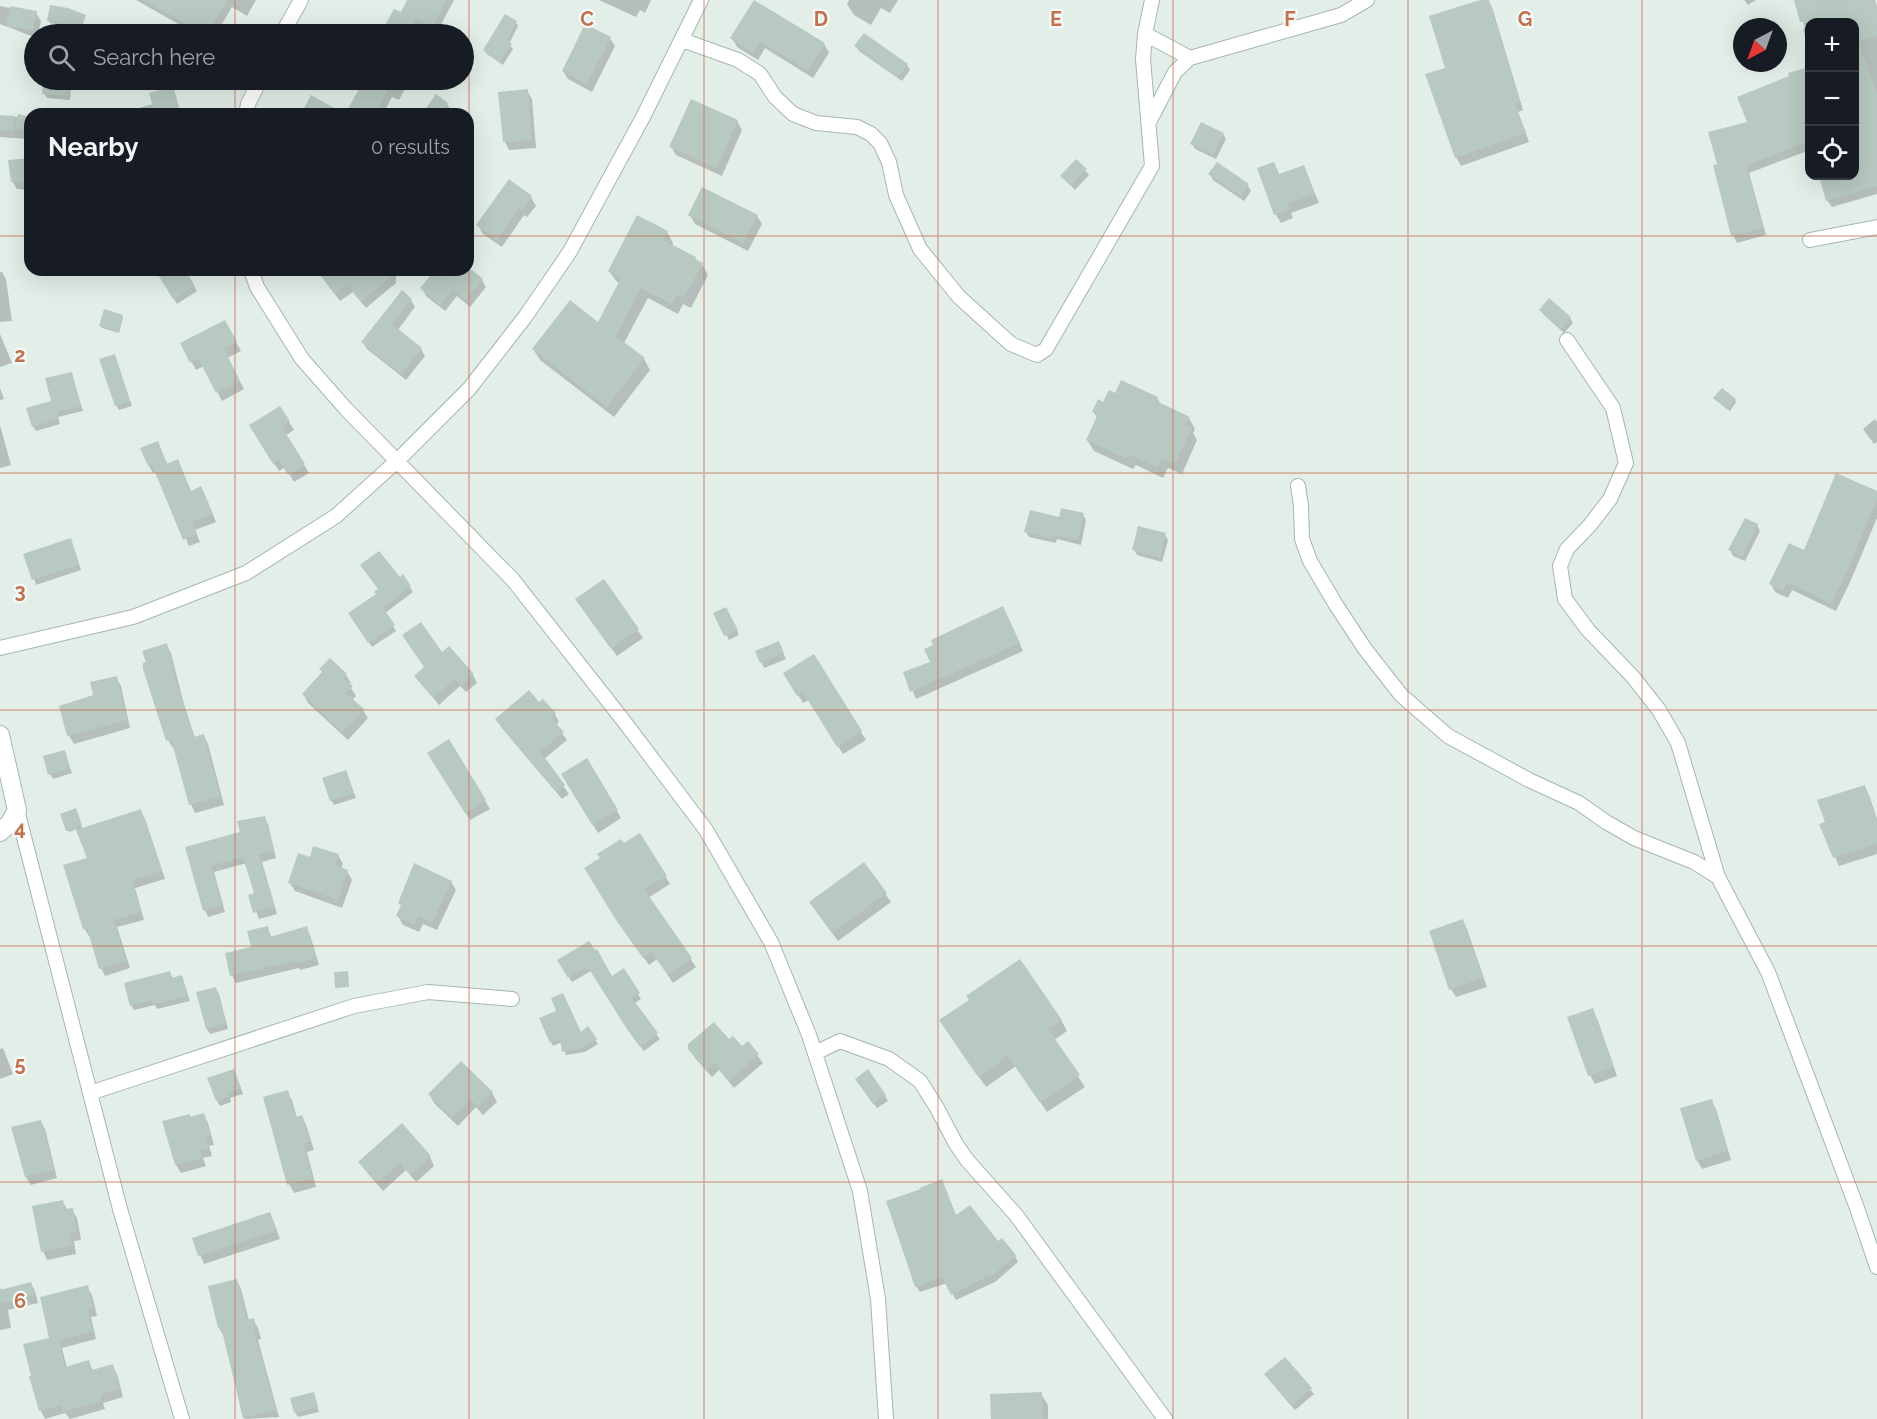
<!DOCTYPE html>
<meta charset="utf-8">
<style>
:root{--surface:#171b24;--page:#20242c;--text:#f1f3f6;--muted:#9ea1a6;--line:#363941}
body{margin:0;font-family:Raleway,sans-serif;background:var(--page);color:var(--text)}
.controls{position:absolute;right:18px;top:18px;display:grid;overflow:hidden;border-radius:12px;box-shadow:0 6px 24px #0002}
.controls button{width:54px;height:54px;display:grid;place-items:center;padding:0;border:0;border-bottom:2px solid var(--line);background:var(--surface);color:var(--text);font:30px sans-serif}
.compass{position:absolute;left:1733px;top:18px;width:54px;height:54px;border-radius:50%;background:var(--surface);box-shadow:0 6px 24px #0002;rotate:221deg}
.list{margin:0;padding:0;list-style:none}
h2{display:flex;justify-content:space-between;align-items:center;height:78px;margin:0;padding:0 24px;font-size:26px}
h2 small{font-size:20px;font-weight:400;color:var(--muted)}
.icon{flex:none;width:33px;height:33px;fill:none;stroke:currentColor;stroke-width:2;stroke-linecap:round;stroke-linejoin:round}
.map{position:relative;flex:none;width:1877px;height:1419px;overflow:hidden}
.search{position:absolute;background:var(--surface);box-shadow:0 6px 24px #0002;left:24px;top:24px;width:450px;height:66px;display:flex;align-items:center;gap:15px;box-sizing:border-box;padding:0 21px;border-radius:33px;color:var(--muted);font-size:22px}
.panel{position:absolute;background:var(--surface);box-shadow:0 6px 24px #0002;left:24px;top:108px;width:450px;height:168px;border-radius:18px}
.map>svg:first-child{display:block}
.shadow{fill:#0003}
.building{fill:#b8c9c2}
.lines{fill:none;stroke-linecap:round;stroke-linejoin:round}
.street-casing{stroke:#a5b6b0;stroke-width:16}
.secondary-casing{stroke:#a1bab1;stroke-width:20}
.street{stroke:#fff;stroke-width:14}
.secondary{stroke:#fff;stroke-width:18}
.grid{fill:none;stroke:#c2714f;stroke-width:1.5;stroke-opacity:0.55}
.grid-label{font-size:20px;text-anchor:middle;font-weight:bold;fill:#c2714f;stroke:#f4faf7;stroke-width:4.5;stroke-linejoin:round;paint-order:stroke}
</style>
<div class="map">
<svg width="1877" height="1419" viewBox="0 0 1877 1419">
<rect width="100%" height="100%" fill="#e3eee9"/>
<!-- shadow -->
<path class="shadow" d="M136 0H256L247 16 232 7 216 34H196Z
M409 0H454L436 34 421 25 415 34H382L395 11 401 15Z
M599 0H651L645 13 640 10 636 17Z
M849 0H898L890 13 881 8 871 25 854 15 847 4Z
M1485 0H1488L1492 7 1523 110 1518 112 1529 142 1461 166 1456 157 1447 69Z
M1744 0H1756L1748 5Z
M1796 0H1875L1877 7V194L1832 207 1827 200 1820 176H1854V22H1810V55L1803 29 1805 28Z
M0 6 36 13 41 21 38 34H34V37L0 24Z
M73 12 67 26 50 23 49 21Z
M516 22 518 26 509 44 513 49 503 65 487 54 484 50Z
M610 38 615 46 592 92 568 79 563 71Z
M732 38 824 44 829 53 813 78 765 48 758 60 737 47Z
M856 46 907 65 910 70 902 81 859 51Z
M1810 68V150L1749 173 1766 235 1737 243 1733 235 1719 165 1749 123 1791 77 1790 74Z
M45 80H69L71 84 70 100 47 98 44 93Z
M366 80H404L407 85 399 100 392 97 383 114H347Z
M172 88 181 114H140L139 108 153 104Z
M527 91 532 99 536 148 509 150 505 142Z
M447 104 450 109 446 114H424Z
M0 116 30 118V139L0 137Z
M737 121 742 130 722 176 676 155 671 146Z
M1223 134 1226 139 1216 159 1195 149 1192 144Z
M30 159V190L17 189 12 181Z
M1076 161 1089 175 1075 190 1062 176Z
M1274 164 1280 176 1304 167 1319 203 1291 213 1293 218 1281 223 1276 215 1259 169Z
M1210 174 1248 186 1251 191 1244 201 1213 180Z
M531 197 536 206 527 217 524 215 502 247 483 234 478 225Z
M690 215 757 216 762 224 748 251 695 224Z
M667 232 673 243 672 246 695 258 697 261 702 264 708 275 691 308 683 304 678 314 648 298 624 343 644 359 650 370 614 417 540 360 533 349 599 324 620 284 616 281 609 271Z
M468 268 482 280 486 287 470 307 457 296 445 311 426 296 422 288 437 270H468Z
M156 270H184L197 291 177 304Z
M317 270H396V283L366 308 353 292 340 301Z
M0 272H2L6 279 12 321 0 322Z
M411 300 415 307 398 330 421 349 425 356 406 380 367 349 363 342Z
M1541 310 1570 318 1573 323 1564 333 1544 315Z
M122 316 123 318 119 333 102 328 101 326Z
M225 322 241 351 227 358 244 389 222 401 204 366 196 370 182 344Z
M0 334 12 363 0 367Z
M114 355 132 406 119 410 116 405Z
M71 374 83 411 58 417 60 424 36 431 33 426 53 402Z
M0 388 4 399 0 400Z
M1116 395 1157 398 1161 405 1189 418 1195 429 1193 433 1197 440 1182 474 1168 468 1163 478 1136 465 1133 469 1094 451 1087 440 1097 418 1094 412Z
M1716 400H1735L1736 402 1730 411Z
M280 408 294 430 286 435 309 473 294 482 285 467 279 471 255 434Z
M1875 419 1877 422V442L1874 444 1863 429Z
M0 425 11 465 0 468Z
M157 443 168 465 191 492 205 495 216 522 195 530 200 542 189 546 157 472 153 473 149 466Z
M1877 493V518L1851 580 1836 611 1792 590 1788 598 1775 592 1771 584Z
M1083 515 1086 520 1081 545 1057 539 1056 543 1029 537 1026 532Z
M1757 525 1760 531 1745 561 1733 556 1730 550Z
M1165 535 1168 540 1162 562 1137 555 1134 550Z
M73 545 81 570 36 585 34 579Z
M400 579 410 587 413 592 385 613 396 631 372 647 353 619Z
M603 581 643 638 617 656 582 608Z
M715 614H729L739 635 729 640Z
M1007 616 1023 651 916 699 905 673 932 662Z
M166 645 171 653 183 701 195 738 204 736 208 744 224 805 195 813 191 804 175 747 173 748 168 740Z
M449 648 473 675 477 683 466 692 460 686 439 705 416 676Z
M781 648 786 659 764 668 757 652Z
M813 656 866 740 843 754 809 700 803 703 785 674Z
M346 675 351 683 349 685 356 696 352 700 363 710 368 718 348 740 308 703 304 695Z
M116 678 121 686 130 728 74 744 69 736 60 707 95 696Z
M543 701 555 714 559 722 556 725 567 740 544 759 569 794 562 799 501 727 497 719 539 704Z
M448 741 490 809 470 820 429 753Z
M64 751 72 773 53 779 50 774Z
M587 760 621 818 598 833 563 775Z
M346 772 356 798 334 805 331 800Z
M1864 786 1869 795 1877 819V854L1839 866 1821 825 1827 823Z
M140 811 145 819 165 879 135 888 144 920 117 927 130 968 105 976 101 968 91 935 89 936 84 928 89 859 77 829 69 832 67 830 76 812 83 830Z
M264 817 268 824 276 858 262 862 277 914 259 919 250 896 256 894 247 863 214 872 225 912 208 917 205 910 187 848 242 833Z
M640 835 670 884 648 898 696 967 673 983 657 959 649 965 623 928 624 845Z
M338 855 343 864 341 869 347 871 352 880 342 908 295 891 290 883 311 859Z
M864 864 891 902 838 941 816 911Z
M451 882 456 890 437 930 423 924 419 932 403 925 398 916 402 907 400 903Z
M1462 921 1467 929 1487 987 1456 997 1451 989Z
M267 928 272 938 306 928 310 935 319 965 300 970 299 968 236 983 232 975Z
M589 943 612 978 623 970 641 999 634 1004 660 1039 644 1051 632 1035 591 971 572 982 559 961Z
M170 973 173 979 182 977 190 1001 157 1009 155 1005 134 1010 131 1005Z
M216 989 219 994 228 1029 210 1034 207 1029 198 993Z
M1569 1018H1597L1617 1076 1595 1084 1590 1075Z
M541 1019 580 1033 588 1028 598 1044 585 1052 566 1055 562 1042 553 1046Z
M1061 1020 1067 1031 1054 1040 1085 1087 1047 1112 1016 1066 986 1087 947 1031Z
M729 1041 742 1048 748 1043 763 1063 734 1088 719 1070 712 1077 695 1058 690 1049Z
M3 1048 13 1074 0 1079V1049Z
M461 1063 492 1093 497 1102 483 1115 476 1107 458 1126 434 1103 430 1095Z
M236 1075 243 1094 230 1098 231 1102 220 1106 217 1101Z
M860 1084 885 1096 888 1101 877 1108Z
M287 1092 292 1100 297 1118 302 1116 306 1125 314 1150 307 1152 316 1187 294 1193 289 1184Z
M1711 1101 1716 1109 1731 1160 1702 1169 1697 1160Z
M204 1115 208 1123 214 1145 209 1146 212 1156 203 1158 206 1166 181 1173 176 1165 164 1122Z
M40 1121 45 1129 57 1178 31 1185 26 1177Z
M402 1125 430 1157 434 1166 416 1182 406 1170 383 1191 365 1170 360 1162Z
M63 1202 68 1211 72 1210 77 1218 81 1240 74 1241 76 1254 47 1260 43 1251Z
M270 1213 280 1239 204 1264 194 1239Z
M957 1217 998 1243 1015 1256 1018 1262 995 1282 956 1300 947 1283 920 1292 916 1286Z
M237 1281 241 1289 249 1321 253 1320 258 1328 261 1339 258 1340 279 1417 245 1419 244 1417 224 1336 219 1328Z
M31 1284 35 1291 38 1303 8 1310 11 1328 0 1330V1288L3 1291Z
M87 1287 92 1295 97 1316 91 1317 96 1339 62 1348 67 1368 88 1362 93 1370 112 1366 117 1374 123 1397 103 1403 105 1409 70 1419 65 1413 45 1419 41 1411 31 1377 51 1339Z
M1285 1359 1314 1394 1295 1410 1269 1379Z
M313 1394 319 1412 298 1417 295 1412Z
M1041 1394 1048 1405V1419H993Z"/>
<!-- building -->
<path class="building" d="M144 0H227L207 34H204Z
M407 0H447L432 27 416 19 408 34H380L394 9 401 12Z
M754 0 825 43 808 71 760 41 753 53 730 38Z
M1480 0H1489L1520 102 1515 104 1526 133 1455 158 1425 74 1445 68 1429 16Z
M1794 0H1874L1877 9V36L1858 42 1877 93V186L1826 201 1819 176H1854V36L1857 38 1854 22H1800Z
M50 5 68 8 86 15 81 30 64 24 47 21Z
M10 6 37 11 33 31 6 26Z
M505 14 517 21 507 41 512 44 500 62 483 50Z
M585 24 611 37 587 84 562 71Z
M864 33 908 64 898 77 854 46Z
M1809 67V141L1746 166 1763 228 1731 236 1713 165 1717 164 1708 132 1747 122 1737 97 1789 76 1788 73Z
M43 80H69L68 96 42 94Z
M364 80H394L375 114H345Z
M173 86 181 114H155L149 93Z
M528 89 532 140 503 142 498 92Z
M436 94 448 103 440 114H422Z
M311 95 345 114H301Z
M691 99 738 120 717 168 669 147Z
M18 114 30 117V131L15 128Z
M0 115 15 116 14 131 0 130Z
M1201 122 1224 133 1213 155 1190 144Z
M30 158V182H11L8 160Z
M1076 159 1087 169 1071 186 1060 176Z
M1217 162 1249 184 1241 196 1208 174Z
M1274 162 1279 174 1304 165 1315 194 1287 204 1289 210 1274 215 1257 168Z
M509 179 532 196 522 210 519 208 497 240 476 225Z
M702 187 758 215 743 243 688 215Z
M637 215 668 231 663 240 696 257 695 259 703 263 684 298 677 294 672 304 641 288 616 336 645 358 607 407 532 349 570 300 598 322 621 278 608 271Z
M155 270H185L195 286 173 299Z
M317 270H399L361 302 347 285 335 295Z
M435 270H472L483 279 466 300 453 290 440 305 420 288Z
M402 290 412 299 392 324 422 348 401 374 361 342Z
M1549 298 1571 317 1561 329 1539 310Z
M104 309 123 315 119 332 99 326Z
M225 320 237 342 224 349 240 381 216 393 198 358 190 363 180 343Z
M115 354 130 401 115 406 99 359Z
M72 372 81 406 57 412 58 419 32 427 26 408 51 401 45 378Z
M1121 380 1158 397 1156 401 1190 417 1186 425 1192 428 1175 464 1161 458 1157 467 1129 455 1127 459 1086 440 1098 414 1092 412 1098 399 1103 402 1109 390 1115 393Z
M1722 388 1736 399 1728 410 1713 398Z
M280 406 290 421 282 427 305 464 288 475 279 460 273 464 249 425Z
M158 441 167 464 178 459 191 491 201 486 213 514 192 522 197 534 183 540 152 465 148 466 140 448Z
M1836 473 1877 491V499L1847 572 1831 604 1788 582 1783 591 1769 584 1789 543 1804 550Z
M1061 508 1084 513 1078 540 1055 535 1054 539 1024 532 1030 510 1059 517Z
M1745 518 1758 524 1742 557 1728 550Z
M1138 526 1166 533 1160 558 1132 550Z
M71 538 79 565 32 580 23 554Z
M379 551 400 577 403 574 411 586 383 608 395 625 368 643 348 613 376 594 374 592 378 589 360 565Z
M604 579 639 629 611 649 575 599Z
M1003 606 1020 643 910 692 903 672 930 662 924 649 933 645 931 640Z
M726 607 738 630 724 636 713 613Z
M421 622 442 652 449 646 474 674 461 686 455 679 433 698 414 676 424 667 402 635Z
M779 641 784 653 760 663 755 651Z
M167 643 179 692 194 737 204 734 220 797 189 805 171 739 166 741 143 669V663L146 662 142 651Z
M814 654 862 731 837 747 803 692 797 696 783 673Z
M330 658 347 674 343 678 353 686 346 693 364 709 342 732 302 694 322 672 319 669Z
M117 676 127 720 67 736 59 706 93 695 90 682Z
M529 690 539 702 543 699 556 713 551 718 564 732 540 751 565 785 557 792 495 719Z
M449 739 486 800 465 813 427 753Z
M65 750 70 768 48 775 43 756Z
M587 758 618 810 592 825 561 774Z
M346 770 354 793 330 801 322 778Z
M1865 785 1877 821V844L1833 858 1819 824 1825 822 1817 800Z
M76 808 82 825 66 831 60 814Z
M141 809 162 871 132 880 141 912 114 920 126 961 99 969 87 928 83 929 63 865 87 858 76 830Z
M265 816 274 851 259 855 275 907 253 913 248 895 254 893 243 857 211 866 222 906 203 911 185 847 240 832 237 821Z
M640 833 667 876 644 889 692 958 668 975 651 952 643 958 616 920 584 868 600 858 597 854 621 839 624 843Z
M313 846 339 854 335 865 348 870 338 900 288 883 298 853 310 857Z
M864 862 887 893 832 933 809 902Z
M414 863 452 881 432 923 418 916 414 925 396 916 401 905 398 903Z
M1463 919 1483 978 1449 990 1429 931Z
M268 926 270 937 307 926 316 958 295 964 294 961 230 976 225 953 251 947 247 931Z
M589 941 595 950 597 949 612 976 624 968 640 993 632 998 658 1033 640 1047 627 1029 587 966 568 978 557 960Z
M1020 959 1062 1020 1048 1029 1080 1075 1040 1103 1008 1056 978 1077 939 1020 969 1000 966 996Z
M170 971 172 978 182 975 188 996 153 1004 152 1000 130 1006 124 983Z
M348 971 349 987 335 988 334 972Z
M216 987 226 1024 206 1029 196 992Z
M563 993 581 1032 588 1026 597 1039 582 1048 562 1052 560 1038 550 1043 539 1018 556 1011 551 998Z
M1593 1008 1614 1067 1588 1076 1567 1017Z
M714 1022 729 1039 733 1036 742 1046 748 1041 759 1054 729 1081 714 1063 706 1070 688 1049V1044Z
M461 1061 493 1092 478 1107 471 1100 452 1118 428 1094Z
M234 1069 241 1088 228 1093 229 1097 216 1101 207 1078Z
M868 1069 886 1095 873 1104 855 1079Z
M288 1090 296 1117 302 1115 310 1142 303 1144 313 1178 287 1185 263 1097Z
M1712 1099 1728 1151 1696 1161 1680 1108Z
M204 1113 211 1136 206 1138 209 1148 200 1150 202 1158 175 1165 162 1121 190 1114V1117Z
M41 1120 54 1170 25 1177 11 1127Z
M402 1123 431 1156 410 1175 400 1163 377 1183 358 1162Z
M942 1179 956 1215 970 1205 998 1241 1002 1238 1016 1255 991 1277 990 1275 951 1295 942 1277 915 1287 886 1201 921 1189 920 1188Z
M63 1200 65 1209 73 1208 77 1232 70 1233 72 1246 41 1252 32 1206Z
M270 1212 277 1230 198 1256 192 1238Z
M237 1279 247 1320 254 1318 257 1331 254 1332 276 1409 243 1418 221 1327 218 1328 208 1286Z
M31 1282 35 1295 0 1304V1290Z
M88 1285 93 1308 87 1309 93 1331 59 1340 65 1367 89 1360 92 1370 113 1364 120 1389 100 1395 102 1401 63 1412 61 1405 39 1411 29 1376H31L23 1344 49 1338 40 1297Z
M1285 1357 1312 1388 1291 1406 1264 1374Z
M314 1392 318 1407 294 1413 290 1398Z
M1042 1392 1043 1419H991L990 1394Z"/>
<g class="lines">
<!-- street casing -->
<g class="street-casing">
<path id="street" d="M282 34 301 0
M1145 34 1190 58
M682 40 738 60 760 74 775 97 793 114 816 123 857 127 871 134 880 143 889 162 896 195 920 249 959 297 1011 344 1037 355 1046 349 1152 166 1143 59 1145 34 1152 0
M246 114 248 104 260 80
M1149 122 1175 72 1190 58 1341 15 1367 0
M1810 240 1877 227
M251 270 257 287 302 359 346 409 513 580 623 720 706 830 771 942 809 1035 860 1191 878 1299 886 1419
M1567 340 1613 408 1626 463 1610 499 1590 525 1567 549 1560 566 1565 599 1588 630 1633 677 1659 710 1678 743 1718 877 1768 972 1857 1208 1877 1267
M1298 486 1301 506 1302 539 1310 561 1336 605 1365 649 1401 695 1448 736 1529 780 1579 803 1606 822 1634 838 1694 862 1718 877
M0 648 133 617 246 573 336 516 397 461 469 389 525 317 569 253 643 117 701 0
M17 810 120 1209 182 1419
M815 1053 840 1041 889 1059 920 1081 937 1108 956 1144 967 1160 1016 1215 1165 1419
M90 1093 354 1006 428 992 512 999"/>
</g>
<!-- secondary casing -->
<g class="secondary-casing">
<path id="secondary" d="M0 735 17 810 10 823 0 832"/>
</g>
<!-- street -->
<use href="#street" class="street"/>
<!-- secondary -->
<use href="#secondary" class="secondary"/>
</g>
<!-- grid -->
<path class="grid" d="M235 0V34M469 0V1419M704 0V1419M938 0V1419M1173 0V1419M1408 0V1419M1642 0V1419M235 80V114M0 236H30M468 236H1877M235 270V1419M0 473H1877M0 710H1877M0 946H1877M0 1182H1877"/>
<g class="grid-label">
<text x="587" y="26">C</text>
<text x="821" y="26">D</text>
<text x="1056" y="26">E</text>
<text x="1290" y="26">F</text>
<text x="1525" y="26">G</text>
<text x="20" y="362">2</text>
<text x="20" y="598">3</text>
<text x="20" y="835">4</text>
<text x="20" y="1071">5</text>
<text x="20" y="1308">6</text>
</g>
</svg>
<div class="controls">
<button>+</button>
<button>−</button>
<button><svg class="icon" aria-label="locate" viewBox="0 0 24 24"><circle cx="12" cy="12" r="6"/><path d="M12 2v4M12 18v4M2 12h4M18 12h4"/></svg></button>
</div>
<svg class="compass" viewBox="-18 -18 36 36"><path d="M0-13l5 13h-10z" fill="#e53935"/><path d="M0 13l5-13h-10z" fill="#9ea1a6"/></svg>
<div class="search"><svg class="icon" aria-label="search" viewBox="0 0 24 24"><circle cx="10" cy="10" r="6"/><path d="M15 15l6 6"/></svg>Search here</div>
<section class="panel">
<h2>Nearby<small>0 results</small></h2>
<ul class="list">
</ul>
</section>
</div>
